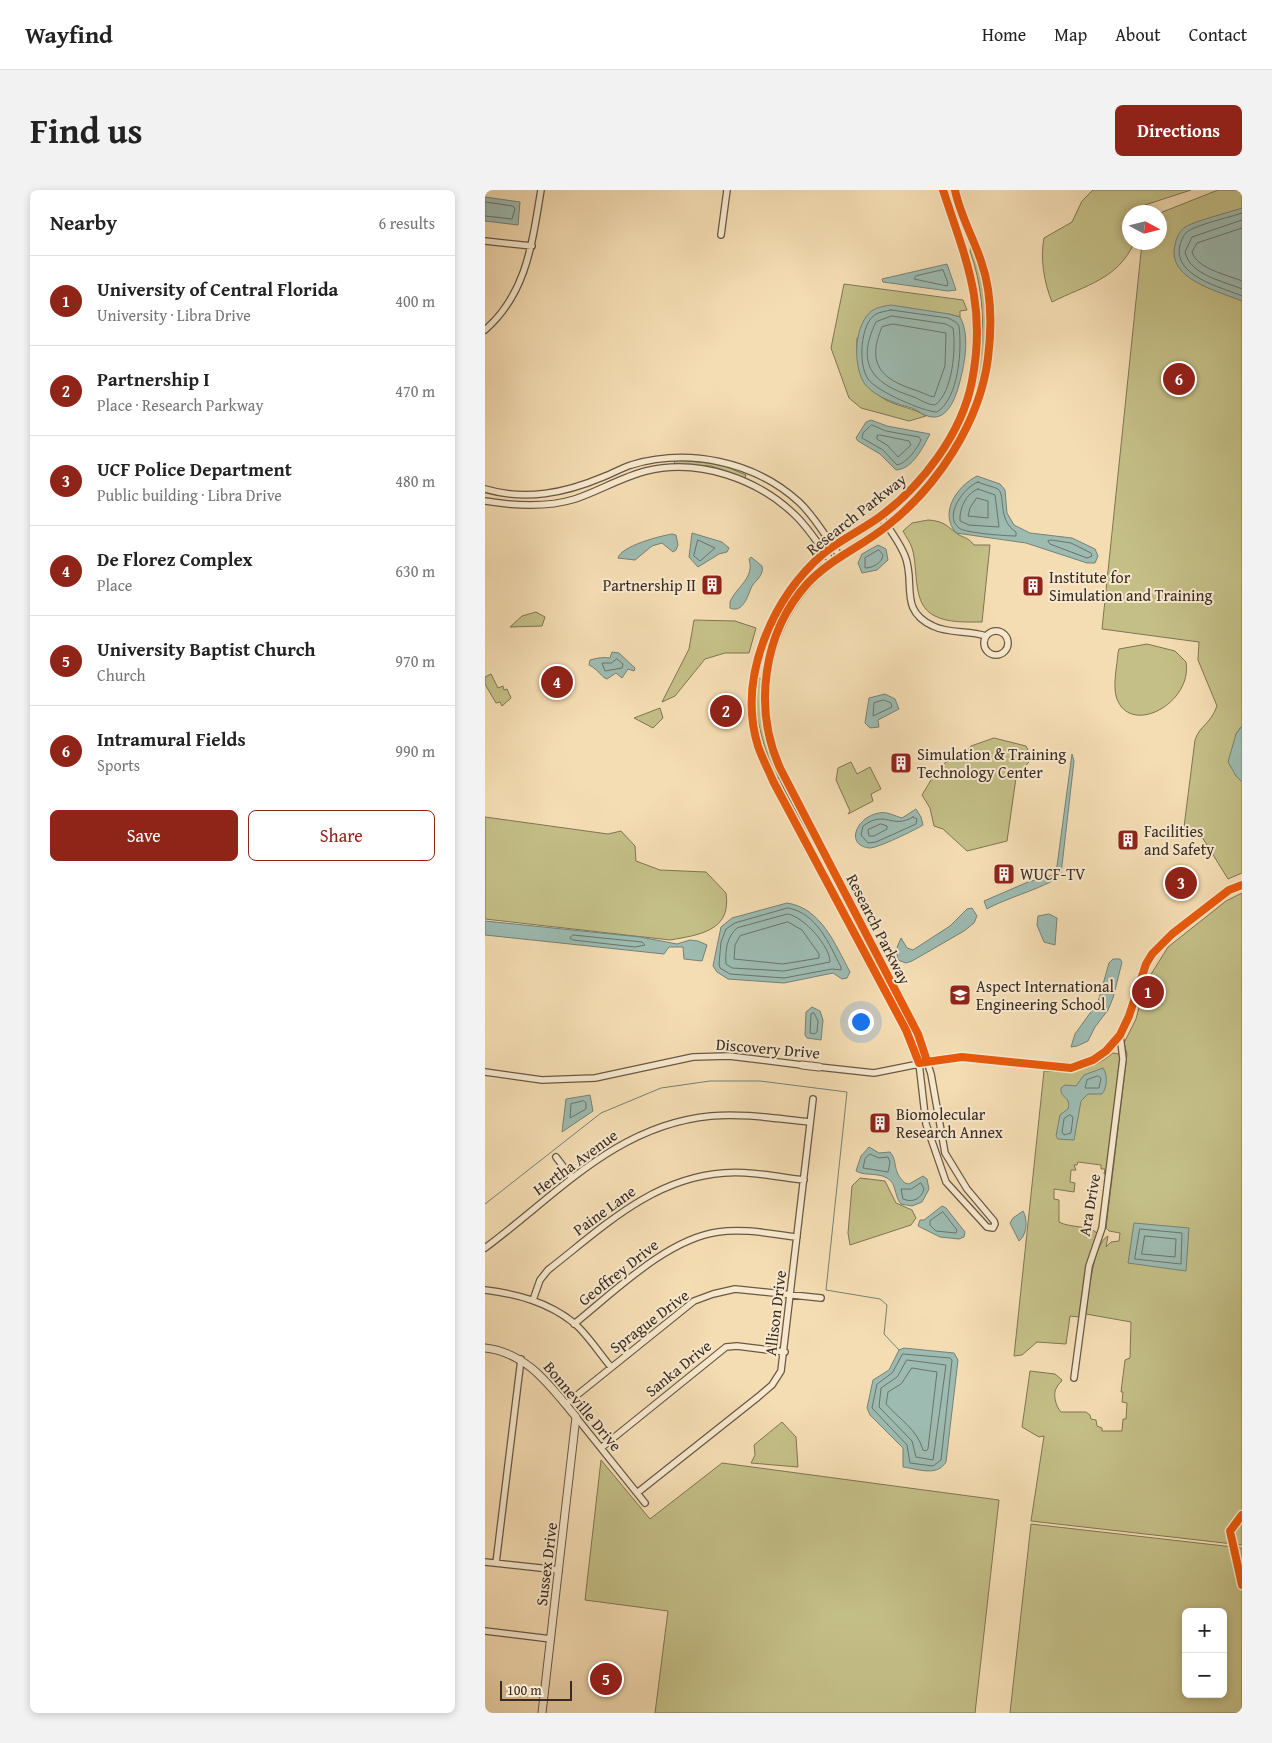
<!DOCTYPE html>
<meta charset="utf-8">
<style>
:root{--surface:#fff;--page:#f2f2f2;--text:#222;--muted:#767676;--line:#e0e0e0;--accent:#8f2418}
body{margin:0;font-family:"Gentium Book Plus",serif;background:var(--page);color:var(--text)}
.controls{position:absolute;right:15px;bottom:15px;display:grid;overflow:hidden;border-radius:8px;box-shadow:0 2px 8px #0003}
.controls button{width:45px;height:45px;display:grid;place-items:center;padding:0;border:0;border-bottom:1px solid var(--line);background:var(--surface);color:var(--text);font:25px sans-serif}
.compass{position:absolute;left:637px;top:15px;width:45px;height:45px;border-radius:50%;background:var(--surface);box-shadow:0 2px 8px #0003;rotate:97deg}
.scale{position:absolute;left:15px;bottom:12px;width:72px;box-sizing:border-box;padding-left:5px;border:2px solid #392b22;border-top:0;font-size:14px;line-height:18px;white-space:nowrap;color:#392b22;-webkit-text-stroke:4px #f8e9ce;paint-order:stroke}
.you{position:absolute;left:375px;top:831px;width:18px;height:18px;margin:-12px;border:4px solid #fff;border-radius:50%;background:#1a73e8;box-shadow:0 0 0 8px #1a73e833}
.badge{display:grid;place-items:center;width:32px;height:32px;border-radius:50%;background:var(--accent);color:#fff;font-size:16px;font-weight:700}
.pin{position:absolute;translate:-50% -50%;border:2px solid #fff;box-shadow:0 1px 5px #0006}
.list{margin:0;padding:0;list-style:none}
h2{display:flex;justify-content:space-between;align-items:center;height:65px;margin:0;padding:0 20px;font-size:21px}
h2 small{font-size:16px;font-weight:400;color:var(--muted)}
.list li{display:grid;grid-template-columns:32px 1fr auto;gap:15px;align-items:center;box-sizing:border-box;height:90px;padding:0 20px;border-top:1px solid var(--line)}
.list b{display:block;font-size:19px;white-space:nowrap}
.list p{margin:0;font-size:16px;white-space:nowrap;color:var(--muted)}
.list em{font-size:16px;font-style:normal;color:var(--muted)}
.actions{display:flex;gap:10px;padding:15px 20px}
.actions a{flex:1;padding:11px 0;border:1px solid var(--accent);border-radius:8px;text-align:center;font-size:18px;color:var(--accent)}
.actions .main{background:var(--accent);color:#fff}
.map{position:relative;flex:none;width:757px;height:1523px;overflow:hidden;border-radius:8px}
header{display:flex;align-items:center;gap:30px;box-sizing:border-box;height:70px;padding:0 25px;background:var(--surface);border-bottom:1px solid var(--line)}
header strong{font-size:24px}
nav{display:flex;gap:28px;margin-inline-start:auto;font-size:18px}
.intro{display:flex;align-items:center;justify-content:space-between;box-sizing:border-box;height:120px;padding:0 30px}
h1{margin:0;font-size:35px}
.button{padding:12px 22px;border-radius:8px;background:var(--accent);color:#fff;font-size:18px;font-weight:700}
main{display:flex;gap:30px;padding:0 30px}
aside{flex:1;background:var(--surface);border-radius:8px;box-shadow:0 2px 8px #0003}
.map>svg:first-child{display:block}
.green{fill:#c4bf87;stroke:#7e7554;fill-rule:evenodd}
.water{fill:#9dbbb1;stroke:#758178}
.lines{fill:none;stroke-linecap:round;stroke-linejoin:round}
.shore{stroke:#6b736a;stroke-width:1}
.stream{stroke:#758178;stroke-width:1}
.minor-casing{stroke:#685846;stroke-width:8}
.tertiary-casing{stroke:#685846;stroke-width:9}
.minor{stroke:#f8e9ce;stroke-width:5.5}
.tertiary{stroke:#f8e9ce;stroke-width:7}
.cycleway-casing{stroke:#f8e9ce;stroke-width:11}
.cycleway{stroke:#e8590c;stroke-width:8}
.labels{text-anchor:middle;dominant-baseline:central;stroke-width:4;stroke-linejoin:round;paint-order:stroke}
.street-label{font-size:16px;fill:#392b22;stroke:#f8e9ce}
.poi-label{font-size:16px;fill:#392b22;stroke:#f8e9ce;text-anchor:start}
</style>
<header>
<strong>Wayfind</strong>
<nav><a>Home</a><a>Map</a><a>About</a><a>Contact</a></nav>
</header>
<div class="intro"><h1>Find us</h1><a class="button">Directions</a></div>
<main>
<aside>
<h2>Nearby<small>6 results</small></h2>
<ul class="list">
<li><span class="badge">1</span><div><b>University of Central Florida</b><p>University · Libra Drive</p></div><em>400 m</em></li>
<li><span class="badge">2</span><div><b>Partnership I</b><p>Place · Research Parkway</p></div><em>470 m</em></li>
<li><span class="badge">3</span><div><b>UCF Police Department</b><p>Public building · Libra Drive</p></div><em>480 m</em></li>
<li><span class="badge">4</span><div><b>De Florez Complex</b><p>Place</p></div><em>630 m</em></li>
<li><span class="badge">5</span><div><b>University Baptist Church</b><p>Church</p></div><em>970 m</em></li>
<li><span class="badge">6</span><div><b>Intramural Fields</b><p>Sports</p></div><em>990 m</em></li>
</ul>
<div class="actions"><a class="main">Save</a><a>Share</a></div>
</aside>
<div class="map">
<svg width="757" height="1523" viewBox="0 0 757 1523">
<rect width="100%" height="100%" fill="#f5ddb3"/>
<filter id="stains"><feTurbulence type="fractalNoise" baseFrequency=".004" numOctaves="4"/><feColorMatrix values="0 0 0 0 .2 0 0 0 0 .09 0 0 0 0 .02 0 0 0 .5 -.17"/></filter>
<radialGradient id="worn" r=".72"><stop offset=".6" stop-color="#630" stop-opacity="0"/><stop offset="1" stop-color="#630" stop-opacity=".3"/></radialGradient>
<!-- green -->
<path class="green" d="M608 0H706L660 15 658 22H644V52L649 53C633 89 601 95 567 112 559 92 555 69 559 48L587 32 597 11Z
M733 0H757V536L751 544V586L757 592V683L743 689 717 647 706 644 699 637 710 550C715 535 725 535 732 516L713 470 714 452 617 439 657 53 674 52 675 23Z
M486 58 489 59C509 128 507 199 466 259 498 199 508 125 485 61Z
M359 94 478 110 482 120 475 121V127L464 124 372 148C371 175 376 196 401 210 414 217 429 218 441 226L424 231 376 218 364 208 346 158Z
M190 270 235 274 261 285 260 288 226 276 189 274Z
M443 330C457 331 460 334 470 342 478 349 481 345 489 355H505L497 432C482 432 463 433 450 426 426 415 434 380 427 358 425 352 421 347 418 341L427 333Z
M335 372 336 374 307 409 283 459 280 460C280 433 315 390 335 372Z
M51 422 60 427 57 436 25 437 37 426Z
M209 430 250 431 271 438 264 463H240L220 469 190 506 177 512 204 459Z
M662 454 690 461 701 472C708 514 643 548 631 506 628 493 632 476 633 463L634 459Z
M6 484 13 498 18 496 19 500 22 499 26 508 17 516 15 512 11 513 0 494V487Z
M274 488 278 490V532L295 589 291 587C281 563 263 514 274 488Z
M175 518 178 528 168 538 149 528Z
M509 548 541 556 547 568 531 588 522 651 482 661 458 639 449 636 445 618 437 605 452 580 461 572 476 568 486 556Z
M366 572 372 584 385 577 396 599 386 604 388 611 363 624 365 621 351 590 353 578Z
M0 627 123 644 136 641 150 656 151 671 175 680 221 682 241 703C247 741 214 745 185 750L0 729Z
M343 683H346L397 782 394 783Z
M757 703V1355L546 1331 559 1246 554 1247 537 1237 545 1181 570 1184 577 1190C576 1193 573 1194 572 1197 567 1203 571 1217 576 1222H601L605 1225 606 1229 611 1230 612 1236 617 1238V1241H637L638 1229H641L642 1213 637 1212 638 1202H636L640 1170 645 1168 646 1132 601 1124C603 1108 608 1053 623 1046L621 1057 626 1052 634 1051 635 1043 624 1041 621 1038 642 864 639 853 651 829 660 794 683 757 741 711Z
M628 863 634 864 635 867 621 985 619 984 620 979H616V975L593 972 592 975H589L591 980H586L585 992 590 993 589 1002 569 999V1009L574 1010V1032C585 1038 603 1035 612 1043L599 1088 594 1127 585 1126 581 1154 552 1152 537 1165 529 1166 559 881C586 883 606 881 628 863Z
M375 988 400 991 411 1013 427 1020 431 1028 426 1035 365 1055 363 1043 367 996Z
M297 1232 311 1247 313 1277 266 1273 270 1265 269 1255Z
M116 1270 165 1329 237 1273 514 1310 490 1523H170L183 1421 100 1410Z
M546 1334 757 1358V1523H525ZM701 1422H738V1504H701Z"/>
<!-- water -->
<path class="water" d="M0 7 35 12 33 35 0 31Z
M757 18V111C733 101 681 89 690 55 691 49 694 42 699 38 705 32 746 22 757 18Z
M462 74 471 100 463 101 398 92 397 89Z
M406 115 464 124 475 127C485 145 480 172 475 191 471 207 462 235 440 225 435 223 432 220 427 218 412 214 386 206 378 191 368 173 369 133 388 120 393 117 400 116 406 115Z
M386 230 402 236 445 244C438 257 428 279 411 280L395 264 373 251 371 248 381 232Z
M492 286 515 294 520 300 522 323 529 335 545 343 587 348 610 359 613 366 610 373H602L541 353 471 343C454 323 471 297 492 286Z
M207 343 237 352 244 358 242 362 234 364 213 377 204 367Z
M187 344 191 345 193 355 191 360 188 362 177 353 167 356 150 370 133 368C136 356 175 346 187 344Z
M393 355 401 359 403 370 392 380 377 383 373 373 377 364Z
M266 367 277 376C279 385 272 389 267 396 263 405 258 424 245 418V412C252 396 270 388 264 369Z
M127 462 134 463 150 478 149 481 143 479 137 488 131 483 122 489C116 487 114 480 104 475L105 470C112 468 118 467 125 468Z
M400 504 410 509 414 519 393 530 394 537 385 538 380 533 384 508Z
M757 536V592L751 586 743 572 751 544Z
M587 564 589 571 576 684C567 696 520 708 502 719L499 711 543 692 568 685 572 676Z
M431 619 436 627 438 635C430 640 391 659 384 658 360 655 371 627 394 623 401 621 410 626 417 628Z
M302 713C336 718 350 754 365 782L362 788 357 789 348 783 299 793 243 789 232 782 228 776 236 737 247 728Z
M487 718 492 726 489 733 479 741 427 771 421 773 413 770 411 760 416 748 422 758 428 760 465 736 482 719Z
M564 724 572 728 570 755 559 752 552 735 553 726Z
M0 731 155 747 192 754 205 750 213 751 222 755 217 771 199 769 198 757H184L179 764 0 745Z
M628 769H635L637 772 628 808 623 820 610 837 603 851 592 856 586 857 590 844 613 812 624 773Z
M327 817 335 821 338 830 336 850 322 848 320 845 321 822Z
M618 878C623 885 622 898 617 904H603L596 911 589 950 573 949 571 946 575 925 583 919C586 909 579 909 576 902V898L580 895 591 896 599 885Z
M105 905 108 921 77 942 81 909Z
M384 957 394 963 405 962C414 973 406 980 420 993L424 994 438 986 442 989 444 999 437 1012 427 1016 416 1014C410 1007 411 997 406 991 396 981 381 987 371 981L376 966Z
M457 1016 461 1018 480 1042 479 1047 474 1049 455 1047 433 1036 435 1030H439Z
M538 1021C543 1029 542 1045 534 1051L525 1033 528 1028Z
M649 1033 704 1038 701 1081 643 1073Z
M419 1158 469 1163 473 1170 461 1272C452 1287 433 1279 418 1277V1258L385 1225 382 1218 388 1190 404 1180 414 1160Z"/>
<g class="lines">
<!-- shore -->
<path class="shore" d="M0 12 28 16 30 19 27 29 0 26
M757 23C746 27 710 35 702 42 699 44 696 51 695 55 687 86 736 97 757 106
M757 30 707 47 700 62C705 85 738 91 757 99
M757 38 712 53 707 62C712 79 743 85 757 91
M458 80 463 93 462 96 429 89 431 86Z
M406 120 463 128 471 132 474 136C477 159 474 208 452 222 439 222 391 201 383 189 373 175 375 133 391 124 395 122 401 121 406 120Z
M407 126 461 134 468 138C471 158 468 202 450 215 443 215 436 210 429 207 388 194 370 175 391 132Z
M408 134 461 143 460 176 449 207C443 206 437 202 430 200 396 189 381 174 397 137Z
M387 235 401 241 434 247 436 250C432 259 422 273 412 275L398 260 377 248 378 243Z
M395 245 424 251 426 255 413 267 402 255 392 249V246Z
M493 292C499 295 507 296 513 299 521 305 512 330 531 342V346C521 346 480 343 474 338 458 326 479 297 493 292Z
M493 299 510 305 514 337 484 335 475 331C474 319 481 303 493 299Z
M492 308 503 311V328L483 326 485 318Z
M213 350 230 358 215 371 209 366Z
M566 350 586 353 606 363 607 366 602 368 565 354 563 351Z
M394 360 398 365C397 373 388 378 380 378V368Z
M132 469 138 474 137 478 120 481 117 473H126Z
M399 510 406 513 407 517 388 526 389 513Z
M428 627 432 629 431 634 391 652 383 653 376 645 378 636C401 619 406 640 428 627Z
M396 634 402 636V639L389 646H384L383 640Z
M303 718C332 723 344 754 356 777V780L347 779 299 788 245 784 235 778 234 774 236 752 241 739 250 733Z
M303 724C319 727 345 756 345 772L299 781 247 778 241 774C240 761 242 746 252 738Z
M303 732 317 740 334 764V768L298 774 249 769 250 755 255 746Z
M88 745 157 752 160 755 150 757 88 750 85 748Z
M329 823 333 831 332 842 329 844 325 843 326 824Z
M613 886 616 888 614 898H600L602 890Z
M99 911 101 913V919L85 928 86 914Z
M585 925 588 927 586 943 579 945 577 942 579 929Z
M385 964 394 968 403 967 405 972 403 982 378 978 380 969Z
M436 993 439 999C436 1009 428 1013 418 1009L416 999H426Z
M458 1022 472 1040 471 1043 451 1041 445 1035V1031Z
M655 1039 697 1043 696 1074 650 1069Z
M660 1046 691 1049 690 1067 657 1064Z
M418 1164 465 1168 467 1170 456 1270 448 1276 425 1273 422 1255 387 1218 392 1194 407 1183Z
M422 1170 461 1175 448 1270 431 1267 427 1251 394 1217 396 1198 412 1187Z
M427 1178 452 1182 443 1259 441 1261 438 1260C432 1239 415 1230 401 1214L403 1202 416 1194Z"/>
<!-- stream -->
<path class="stream" d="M0 1014 116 923 176 898 225 891H275L362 902 341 1100 395 1109 402 1115 399 1144 414 1160"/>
<!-- minor casing -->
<g class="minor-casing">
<path id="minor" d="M458 0C481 70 502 115 487 191 477 244 436 297 393 328 376 340 356 350 339 363 287 408 252 488 273 556 277 568 283 579 288 591L421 840 434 873 441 934 461 992 502 1037 508 1038 510 1034 509 1031 482 999 460 963 446 884 433 844C403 786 373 728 343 671 322 631 291 588 283 543 273 476 294 413 349 371 365 358 385 349 402 337 413 328 423 316 433 306 478 257 505 203 506 136 506 113 503 90 495 68 487 46 475 24 470 0
M236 45 242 0
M0 51 47 56
M0 140C42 103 47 53 56 0
M0 299C41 311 80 303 118 287 128 283 137 278 146 275 203 258 269 271 314 312 331 328 341 348 355 366
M0 311C30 316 61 318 90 309 114 301 137 287 161 281 214 268 274 289 312 327 325 340 335 357 347 372
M395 326C404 338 414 351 420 366 431 393 413 420 448 436 464 444 484 440 501 446
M499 453a12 12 0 1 1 24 0a12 12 0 1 1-24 0Z
M334 877 389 883 469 867 586 878 608 870 621 861 635 845 644 826 661 774 667 764 687 744 744 700 757 695
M0 882 57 890 110 888 208 867 244 866 317 875
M71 967 87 988
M0 1058C73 1004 131 935 226 926 259 923 293 929 325 932
M0 1100C32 1104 63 1112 89 1133 103 1145 114 1163 126 1177
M48 1110 55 1090 63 1080C117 1038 167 988 239 983 266 981 293 987 319 990
M89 1134C129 1102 182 1049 233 1042 259 1038 286 1044 312 1047
M589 1188 604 1076 617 1038 638 869 635 845
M81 1214 209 1111 228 1104 250 1099 336 1108
M91 1227 160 1313
M116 1258 241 1157 252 1156 300 1162
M152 1303 273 1207 287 1195 296 1181 328 909
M0 1372 74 1380
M11 1373 36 1169
M0 1441 66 1449"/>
</g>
<!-- tertiary casing -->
<g class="tertiary-casing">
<path id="tertiary" d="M317 875 334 877
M0 1158C43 1163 65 1196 91 1227L57 1523"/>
</g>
<!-- minor -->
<use href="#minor" class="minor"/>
<!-- tertiary -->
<use href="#tertiary" class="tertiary"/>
<!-- cycleway casing -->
<g class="cycleway-casing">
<path id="cycleway" d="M458 0C481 70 502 115 487 191 477 244 436 297 393 328 376 340 356 350 339 363 287 408 252 488 273 556 277 568 283 579 288 591L421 840 434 873 477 867 586 878 608 870 621 861 635 845 644 826 661 774 667 764 687 744 744 700 757 695
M442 871 433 844 295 578C268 518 278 443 322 394 345 369 376 357 402 336 452 297 495 232 503 168 507 136 507 102 496 71 488 47 475 25 470 0
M757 1325 745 1341 757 1395"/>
</g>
<!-- cycleway -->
<use href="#cycleway" class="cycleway"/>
</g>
<!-- icons -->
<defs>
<g id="building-square" transform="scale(1.125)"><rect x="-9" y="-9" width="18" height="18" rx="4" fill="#8f2418" stroke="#f8e9ce"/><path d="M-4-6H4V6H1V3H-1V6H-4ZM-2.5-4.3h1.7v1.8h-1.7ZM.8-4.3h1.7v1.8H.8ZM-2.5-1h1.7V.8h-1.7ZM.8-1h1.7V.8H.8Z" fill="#fff"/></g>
<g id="school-square" transform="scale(1.125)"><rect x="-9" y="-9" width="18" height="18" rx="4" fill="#8f2418" stroke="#f8e9ce"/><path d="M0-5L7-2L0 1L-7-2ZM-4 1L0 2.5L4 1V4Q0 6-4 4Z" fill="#fff"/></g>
</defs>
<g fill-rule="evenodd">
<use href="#building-square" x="227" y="395"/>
<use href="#building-square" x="548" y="396"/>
<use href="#building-square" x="416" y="573"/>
<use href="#building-square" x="643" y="650"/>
<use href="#building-square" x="519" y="684"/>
<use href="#school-square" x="475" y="805"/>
<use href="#building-square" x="395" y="933"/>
</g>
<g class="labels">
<!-- street labels -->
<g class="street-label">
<text transform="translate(371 324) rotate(-38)">Research Parkway</text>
<text transform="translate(394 739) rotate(63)">Research Parkway</text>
<text transform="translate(283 858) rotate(5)">Discovery Drive</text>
<text transform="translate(90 972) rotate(-36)">Hertha Avenue</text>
<text transform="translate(604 1015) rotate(-80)">Ara Drive</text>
<text transform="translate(119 1020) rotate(-36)">Paine Lane</text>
<text transform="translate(133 1082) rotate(-38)">Geoffrey Drive</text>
<text transform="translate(290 1123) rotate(-83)">Allison Drive</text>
<text transform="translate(164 1131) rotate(-37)">Sprague Drive</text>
<text transform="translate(193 1178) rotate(-39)">Sanka Drive</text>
<text transform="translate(98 1216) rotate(50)">Bonneville Drive</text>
<text transform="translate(61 1374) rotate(-83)">Sussex Drive</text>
</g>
<!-- poi labels -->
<g class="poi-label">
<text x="564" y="387">Institute for<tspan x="564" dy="18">Simulation and Training</tspan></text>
<text x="211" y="395" text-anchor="end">Partnership II</text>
<text x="432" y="564">Simulation &amp; Training<tspan x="432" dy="18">Technology Center</tspan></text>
<text x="659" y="641">Facilities<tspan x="659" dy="18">and Safety</tspan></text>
<text x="535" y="684">WUCF-TV</text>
<text x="491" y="796">Aspect International<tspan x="491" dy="18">Engineering School</tspan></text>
<text x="411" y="924">Biomolecular<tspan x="411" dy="18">Research Annex</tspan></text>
</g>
</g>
<rect width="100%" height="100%" filter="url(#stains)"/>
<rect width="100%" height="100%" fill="url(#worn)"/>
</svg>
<div class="controls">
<button>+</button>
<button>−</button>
</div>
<svg class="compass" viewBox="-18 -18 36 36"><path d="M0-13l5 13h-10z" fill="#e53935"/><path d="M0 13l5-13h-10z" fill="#767676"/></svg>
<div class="scale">100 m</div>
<div class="you"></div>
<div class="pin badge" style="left:663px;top:802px">1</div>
<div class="pin badge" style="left:241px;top:521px">2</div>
<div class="pin badge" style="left:696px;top:693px">3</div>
<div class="pin badge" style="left:72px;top:492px">4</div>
<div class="pin badge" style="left:121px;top:1489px">5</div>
<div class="pin badge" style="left:694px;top:189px">6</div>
</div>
</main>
